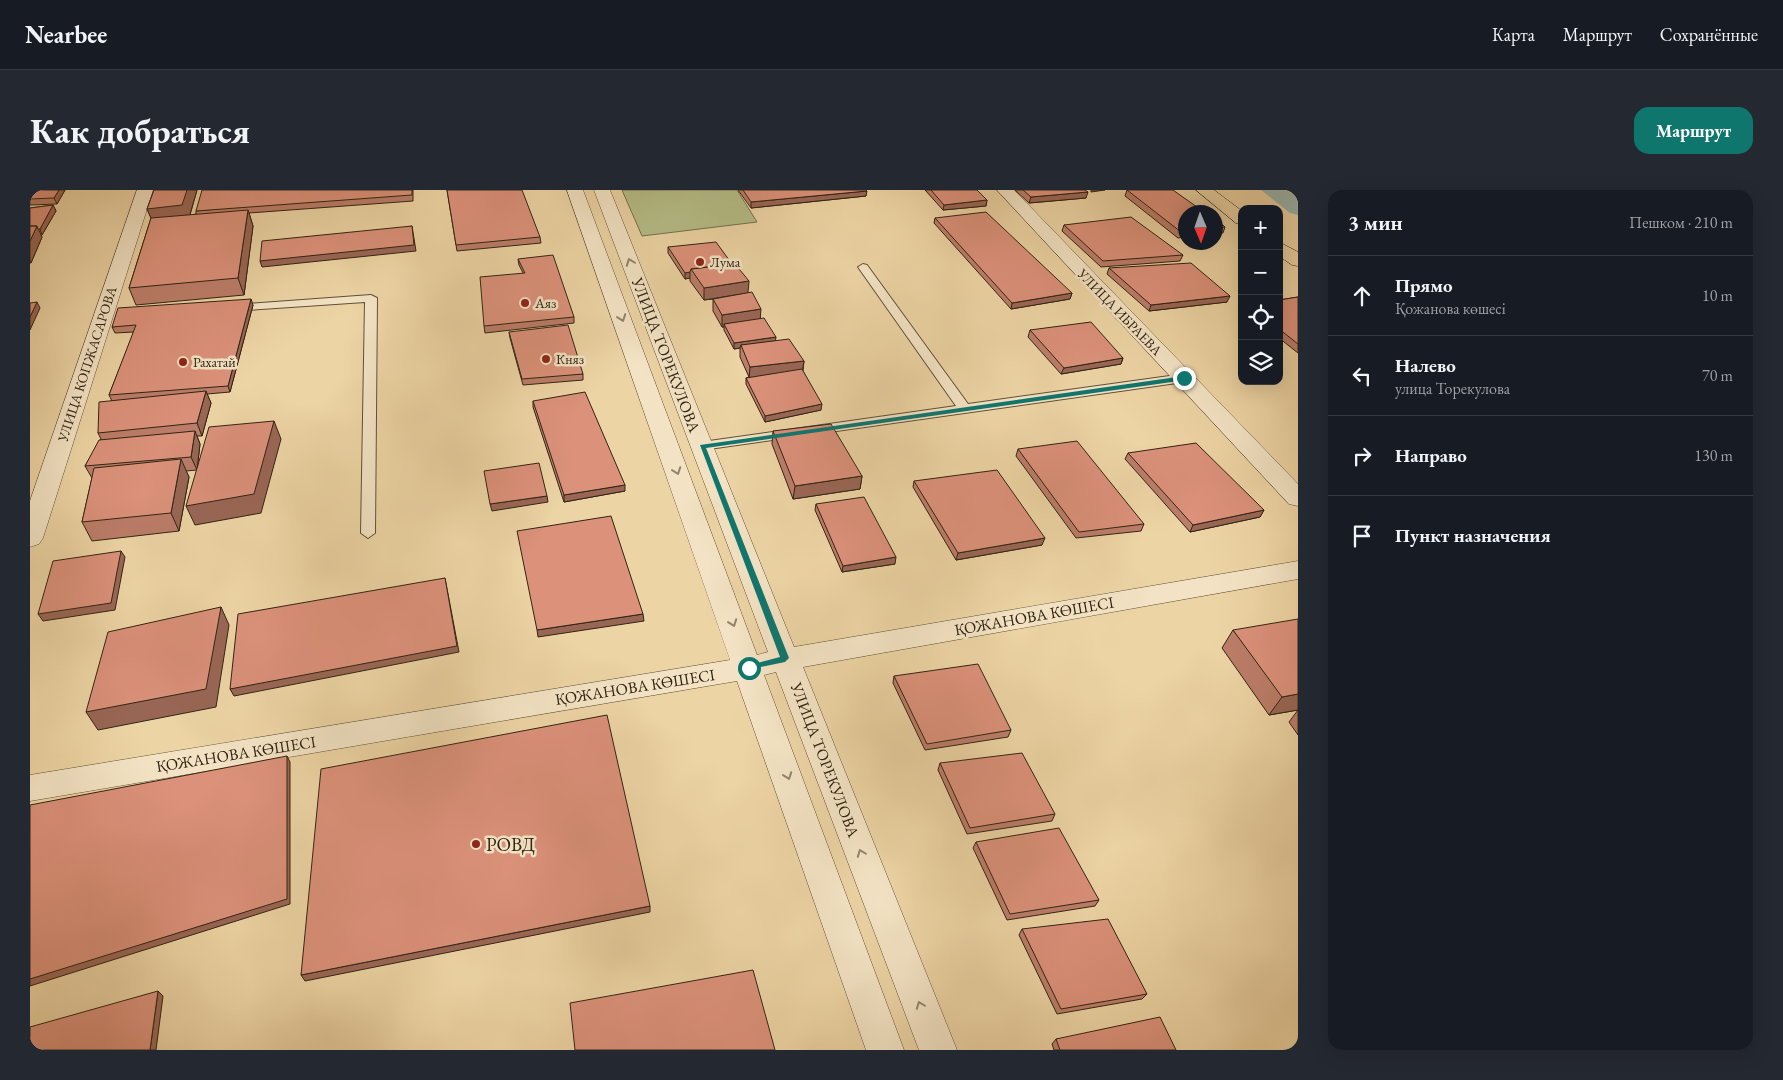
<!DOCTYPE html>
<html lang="ru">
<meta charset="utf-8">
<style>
:root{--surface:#171b24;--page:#242831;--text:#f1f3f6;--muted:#9ea1a6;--line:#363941;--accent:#0f766e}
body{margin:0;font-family:"EB Garamond",serif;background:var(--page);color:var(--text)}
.controls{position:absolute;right:15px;top:15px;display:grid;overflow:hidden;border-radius:10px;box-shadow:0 5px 20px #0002}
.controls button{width:45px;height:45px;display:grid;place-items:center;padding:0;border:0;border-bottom:1px solid var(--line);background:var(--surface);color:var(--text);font:25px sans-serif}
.compass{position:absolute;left:1148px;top:15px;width:45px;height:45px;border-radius:50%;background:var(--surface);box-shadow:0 5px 20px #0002;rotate:178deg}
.stop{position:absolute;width:15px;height:15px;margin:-11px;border:4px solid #0f766e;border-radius:50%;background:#fff}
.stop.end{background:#0f766e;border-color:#fff;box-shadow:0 1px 5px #0008}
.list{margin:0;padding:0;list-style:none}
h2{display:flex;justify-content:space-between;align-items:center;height:65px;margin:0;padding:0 20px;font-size:21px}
h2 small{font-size:16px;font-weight:400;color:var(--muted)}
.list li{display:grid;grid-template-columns:32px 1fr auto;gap:15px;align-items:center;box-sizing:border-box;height:80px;padding:0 20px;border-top:1px solid var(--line)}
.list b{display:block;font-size:19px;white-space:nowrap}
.list p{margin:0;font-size:16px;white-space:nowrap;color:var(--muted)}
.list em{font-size:16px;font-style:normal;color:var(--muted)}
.icon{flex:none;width:28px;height:28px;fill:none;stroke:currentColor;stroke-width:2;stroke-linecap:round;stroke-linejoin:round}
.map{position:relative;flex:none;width:1268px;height:860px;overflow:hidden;border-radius:15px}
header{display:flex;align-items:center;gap:30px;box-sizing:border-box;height:70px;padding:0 25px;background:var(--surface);border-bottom:1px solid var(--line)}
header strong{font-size:24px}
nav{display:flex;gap:28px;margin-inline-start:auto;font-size:18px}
.intro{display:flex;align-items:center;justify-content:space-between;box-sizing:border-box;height:120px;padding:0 30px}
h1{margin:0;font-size:35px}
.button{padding:12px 22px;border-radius:15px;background:var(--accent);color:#fff;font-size:18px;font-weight:700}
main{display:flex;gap:30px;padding:0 30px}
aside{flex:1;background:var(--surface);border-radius:15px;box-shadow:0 5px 20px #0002}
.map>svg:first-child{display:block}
.green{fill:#b5bd87;stroke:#72704e}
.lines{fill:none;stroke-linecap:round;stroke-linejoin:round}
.canal{fill:#9bb7ae;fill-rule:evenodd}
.lane-casing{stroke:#5f5038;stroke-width:2}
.street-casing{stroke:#5f5038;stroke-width:1}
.primary-casing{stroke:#302414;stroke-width:1}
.lane{fill:#f3e3c4;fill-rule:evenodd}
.street{fill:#f3e3c4;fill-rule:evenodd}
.primary{fill:#edd4a4;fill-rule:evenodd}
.wall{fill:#bc7d69;stroke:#302414}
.shaded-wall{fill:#965;stroke:#302414}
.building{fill:#db917a;stroke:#302414}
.oneway{stroke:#92846c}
.route{fill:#0f766e}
.poi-dot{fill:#8f2418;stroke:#f3e3c4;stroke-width:2}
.labels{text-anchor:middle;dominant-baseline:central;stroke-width:5;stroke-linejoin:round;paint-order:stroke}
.far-poi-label{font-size:14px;fill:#302414;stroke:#f3e3c4;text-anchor:start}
.far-street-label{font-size:14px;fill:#302414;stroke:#f3e3c4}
.street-label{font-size:16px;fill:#302414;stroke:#f3e3c4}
.near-poi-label{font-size:19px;fill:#302414;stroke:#f3e3c4;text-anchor:start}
</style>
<header>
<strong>Nearbee</strong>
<nav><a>Карта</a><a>Маршрут</a><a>Сохранённые</a></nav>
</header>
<div class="intro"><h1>Как добраться</h1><a class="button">Маршрут</a></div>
<main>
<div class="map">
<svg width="1268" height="860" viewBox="0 0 1268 860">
<rect width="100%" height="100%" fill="#edd4a4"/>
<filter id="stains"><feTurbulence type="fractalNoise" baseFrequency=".004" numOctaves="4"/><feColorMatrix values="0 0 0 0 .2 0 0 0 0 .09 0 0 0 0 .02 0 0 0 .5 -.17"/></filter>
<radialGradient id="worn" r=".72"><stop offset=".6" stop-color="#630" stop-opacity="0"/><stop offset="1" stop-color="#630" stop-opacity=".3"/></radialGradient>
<!-- green -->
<path class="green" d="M592 0H707L727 32 612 46Z"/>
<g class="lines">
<!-- canal -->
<path class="canal" d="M1231 0H1256L1268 8V25L1260 23Z"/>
<!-- lane casing -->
<g class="lane-casing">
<path id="lane" d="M833 74 837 75 938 214 1154 184 1160 188 1154 192 672 260 667 259 665 256 667 253 672 252 926 216 828 77Z
M341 105 347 108 345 343 338 348 331 343 335 112 202 121 196 118 202 115Z"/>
</g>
<!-- street casing -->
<g class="street-casing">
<path id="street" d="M107 0H123L13 348 9 354 0 357V311Z
M537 0H553L727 465 738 462 564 0H580L764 457 1268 371V389L773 477 927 860H889L746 482 734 485 874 860H836L707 491 0 611V585L700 470Z
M967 0H984L1268 294V316L1259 314Z"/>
</g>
<!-- primary casing -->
<g class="primary-casing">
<path id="primary" d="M1166 0H1184L1212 21V34L1206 33Z
M1249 52 1268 62V76L1262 75 1249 66Z"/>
</g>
<!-- lane -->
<use href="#lane" class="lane"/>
<!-- street -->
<use href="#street" class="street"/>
<!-- primary -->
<use href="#primary" class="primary"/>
</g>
<!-- wall -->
<path class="wall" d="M0 0H35L27 14 0 15Z
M124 0H167L160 25 166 24V21L383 0V11L219 23 223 36 214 105 106 115 99 98 121 28 117 19Z
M417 0 510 47 511 53 427 61Z
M708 0H836V6L721 18Z
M895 0H947L957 10 956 16 913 20Z
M985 0H1055L1056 8 999 13Z
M1097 0 1156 22V47L1148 48 1095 6Z
M23 15 26 21 12 45H11L12 47 1 73H0V18Z
M905 28 1042 103 1040 109 981 119 904 33Z
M1186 30 1195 37 1193 43 1186 44Z
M1034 35 1153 65 1150 71 1071 77 1032 41Z
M638 57 718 103 730 128 745 151 774 171 773 181 791 220 735 232 716 194V188L719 187 710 167V158L704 159 694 140V137H692L683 121V109L674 110 660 91V88L655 89 638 63Z
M488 69 544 127V133L455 143 454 136 493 83 489 75Z
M1079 78 1197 112 1119 121 1077 84Z
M1268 107V163L1249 148V110Z
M223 115 200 202 177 204 181 213 172 246H167L170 254 167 280 156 281 159 287 149 341 62 351 52 332 62 288 55 276 71 249 68 243 82 211 79 205 104 142 85 143 82 137Z
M1000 140 1093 168 1091 174 1031 184 998 147Z
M479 142 553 184V190L493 195 480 148Z
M503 211 595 301 534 312 503 217Z
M743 241 832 286 830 299 763 309 742 254Z
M988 259 1114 334 1111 341 1046 348 986 266Z
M1098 263 1234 320 1230 327 1160 342 1095 269Z
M884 291 1012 355 926 370 883 297Z
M786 314 865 374 812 382 785 320Z
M1203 440 1268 520 1239 525 1192 458Z
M864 486 981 540 978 547 895 560 863 493Z
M1268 520V545L1259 532Z
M910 573 1025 624 1022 631 937 644 908 580Z
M946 652 1069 710 1065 716 977 730 943 658Z
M992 739 1117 804 1112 809 1027 824 989 745Z
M1026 849 1146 860H1024L1022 854Z"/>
<!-- shaded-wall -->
<path class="shaded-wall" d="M29 0H35L27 14 24 8Z
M157 0H167L158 31 124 35 117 19Z
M1061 0H1075L1061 2Z
M837 1 836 6 721 18V12Z
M1058 2 1056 8 999 13 1001 7Z
M957 10 956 16 913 20 914 15Z
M23 15 26 21 12 45 10 39Z
M218 20 223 36 214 105 208 88Z
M7 36 12 47 1 73 0 70V51Z
M382 36 386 61 232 77 230 71Z
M660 82V88L655 89V83Z
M719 91 718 103 674 110V98Z
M1042 103 1040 109 981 119 982 113Z
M1200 106 1197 112 1119 121 1121 115Z
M221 109 223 115 200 202 198 196Z
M7 112 10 118 0 140V127Z
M731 119 730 131 694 134V137H692V125Z
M746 147 745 154 711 155 710 158 704 159V153Z
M1093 168 1091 174 1031 184 1034 178Z
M774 171 772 183 719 189 720 177Z
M176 201 181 213 172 246 167 233Z
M792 214 791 220 735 232V226Z
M244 231 251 249 231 323 165 335 156 316Z
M165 241 170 254 167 280 161 267Z
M151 269 159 287 149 341 141 323Z
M832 286 830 299 763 309 765 296Z
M595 295V301L534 312V305Z
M517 306 518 312 462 321 460 314Z
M1234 320 1230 327 1160 342 1163 335Z
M1015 348 1012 355 926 370 928 363Z
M91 361 95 367 85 420 13 431 8 424Z
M866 367 865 374 812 382 813 376Z
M415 388 429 462 204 506 200 499Z
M191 417 199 435 186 517 68 540 56 522Z
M613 424 614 431 508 447 507 440Z
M1268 504V520L1239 525 1252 507Z
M257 566 260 572V714L0 796V789Z
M620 716V722L275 791 271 785Z
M128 801 133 806 126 860H120Z"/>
<!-- building -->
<path class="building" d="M0 0H29L24 8 0 9Z
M124 0H157L152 15 117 19Z
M172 0H382V5L166 21Z
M417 0H492L510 47 426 55Z
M713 0H836L837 1 721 12Z
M901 0H947L957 10 914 15Z
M993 0H1055L1058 2 1001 7Z
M1097 0H1143L1174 22H1156V41L1151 42Z
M23 15 10 39H8L7 36H0V18Z
M218 20 208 88 99 98 121 28Z
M956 22 1042 103 982 113 905 28Z
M1101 27 1153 65 1073 71 1034 35Z
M1186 30 1195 37 1186 38Z
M0 36H7L0 51Z
M382 36 384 55 230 71 232 51Z
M686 52 702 74 661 79 660 82 655 83 638 57Z
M523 65 544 127 454 136 450 87 495 83 488 69Z
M1161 73 1200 106 1121 115 1079 78Z
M705 74 719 91 674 98 661 79Z
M722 102 731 119 692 125 683 109Z
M1268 107V154L1249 139V110Z
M221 109 198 196 79 205 106 135 82 137 88 118Z
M7 112 0 127V113Z
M734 128 746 147 704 153 694 134Z
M1061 132 1093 168 1034 178 1000 140Z
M538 135 553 184 492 189 479 142Z
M759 149 774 171 720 177 711 155Z
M772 179 792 214 735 226 716 188Z
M176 201 167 233 68 243 69 212Z
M555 202 595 295 534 305 503 211Z
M244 231 224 304 156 316 179 237Z
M801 234 832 286 765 296 743 241Z
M165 241 161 267 55 276 69 250Z
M1047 251 1114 334 1049 342 988 259Z
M1166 253 1234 320 1163 335 1098 263Z
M151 269 141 323 52 332 64 278Z
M509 273 517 306 460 314 454 281Z
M967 280 1015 348 928 363 884 291Z
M834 307 866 367 813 376 786 314Z
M581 326 613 424 507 440 487 341Z
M91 361 81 413 8 424 23 371Z
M415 388 427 456 200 499 208 424Z
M191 417 176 499 56 522 78 442Z
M1268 429V504L1252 507 1203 440Z
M948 474 981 540 897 554 864 486Z
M577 525 620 716 271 785 291 579Z
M992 563 1025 624 940 638 910 573Z
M257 566V709L0 789V615Z
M1029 638 1069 710 980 724 946 652Z
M1078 729 1117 804 1031 819 992 739Z
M723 780 745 860H545L540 813Z
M128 801 120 860H0V837Z
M1130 827 1146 860H1030L1026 849Z"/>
<!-- one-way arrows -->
<defs><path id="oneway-chevron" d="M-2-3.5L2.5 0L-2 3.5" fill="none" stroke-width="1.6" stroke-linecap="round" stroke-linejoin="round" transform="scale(1.25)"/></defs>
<g class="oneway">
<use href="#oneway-chevron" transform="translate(600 72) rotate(-111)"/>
<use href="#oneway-chevron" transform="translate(592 128) rotate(70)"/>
<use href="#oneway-chevron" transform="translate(647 281) rotate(70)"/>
<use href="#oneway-chevron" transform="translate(703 433) rotate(70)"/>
<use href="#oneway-chevron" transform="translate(758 586) rotate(70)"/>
<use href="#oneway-chevron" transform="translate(831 663) rotate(-111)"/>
<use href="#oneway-chevron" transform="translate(890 815) rotate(-111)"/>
</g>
<!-- route -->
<path class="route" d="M1154 186 1156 190 676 258 759 468 755 472 716 480V476L750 467 670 255Z"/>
<!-- markers -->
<g class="poi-dot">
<circle cx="670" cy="72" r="5"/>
<circle cx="495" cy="113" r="5"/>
<circle cx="516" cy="169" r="5"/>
<circle cx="153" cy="172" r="5"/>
<circle cx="446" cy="654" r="5"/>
</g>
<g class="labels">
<!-- far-poi labels -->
<g class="far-poi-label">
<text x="680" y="72">Лума</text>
<text x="505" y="113">Аяз</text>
<text x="526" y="169">Княз</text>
<text x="163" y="172">Рахатай</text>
</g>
<!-- far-street labels -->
<g class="far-street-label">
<text transform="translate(1090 122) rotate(46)">УЛИЦА ИБРАЕВА</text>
<text transform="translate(57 174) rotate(-72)">УЛИЦА КОПЖАСАРОВА</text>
</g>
<!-- street labels -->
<g class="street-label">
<text transform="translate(636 165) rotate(69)">УЛИЦА ТОРЕКУЛОВА</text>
<text transform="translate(1004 426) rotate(-10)">ҚОЖАНОВА КӨШЕСІ</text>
<text transform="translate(605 497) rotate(-9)">ҚОЖАНОВА КӨШЕСІ</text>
<text transform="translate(206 564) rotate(-9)">ҚОЖАНОВА КӨШЕСІ</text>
<text transform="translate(795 570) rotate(69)">УЛИЦА ТОРЕКУЛОВА</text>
</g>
<!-- near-poi labels -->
<g class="near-poi-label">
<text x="456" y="654">РОВД</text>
</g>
</g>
<rect width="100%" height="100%" filter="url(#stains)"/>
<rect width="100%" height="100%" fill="url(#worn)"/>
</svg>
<div class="controls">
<button>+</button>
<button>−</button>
<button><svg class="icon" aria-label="locate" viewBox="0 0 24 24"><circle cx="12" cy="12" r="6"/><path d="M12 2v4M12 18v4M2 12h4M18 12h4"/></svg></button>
<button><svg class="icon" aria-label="layers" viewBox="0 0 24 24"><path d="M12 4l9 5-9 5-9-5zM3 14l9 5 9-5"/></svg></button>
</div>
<svg class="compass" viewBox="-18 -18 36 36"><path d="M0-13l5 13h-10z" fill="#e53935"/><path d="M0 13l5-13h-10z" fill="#9ea1a6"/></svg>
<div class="stop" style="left:719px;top:478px"></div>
<div class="stop end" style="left:1154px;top:188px"></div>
</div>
<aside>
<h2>3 мин<small>Пешком · 210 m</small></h2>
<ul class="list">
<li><svg class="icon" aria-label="ahead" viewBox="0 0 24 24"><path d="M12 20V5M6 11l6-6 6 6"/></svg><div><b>Прямо</b><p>Қожанова көшесі</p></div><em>10 m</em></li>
<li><svg class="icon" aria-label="left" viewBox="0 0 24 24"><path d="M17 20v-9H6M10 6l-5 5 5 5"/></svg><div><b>Налево</b><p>улица Торекулова</p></div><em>70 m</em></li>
<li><svg class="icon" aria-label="right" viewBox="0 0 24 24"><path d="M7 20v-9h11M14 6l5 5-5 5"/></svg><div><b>Направо</b></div><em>130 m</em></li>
<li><svg class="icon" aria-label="arrive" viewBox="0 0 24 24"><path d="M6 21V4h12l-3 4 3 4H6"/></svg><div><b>Пункт назначения</b></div></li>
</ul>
</aside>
</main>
